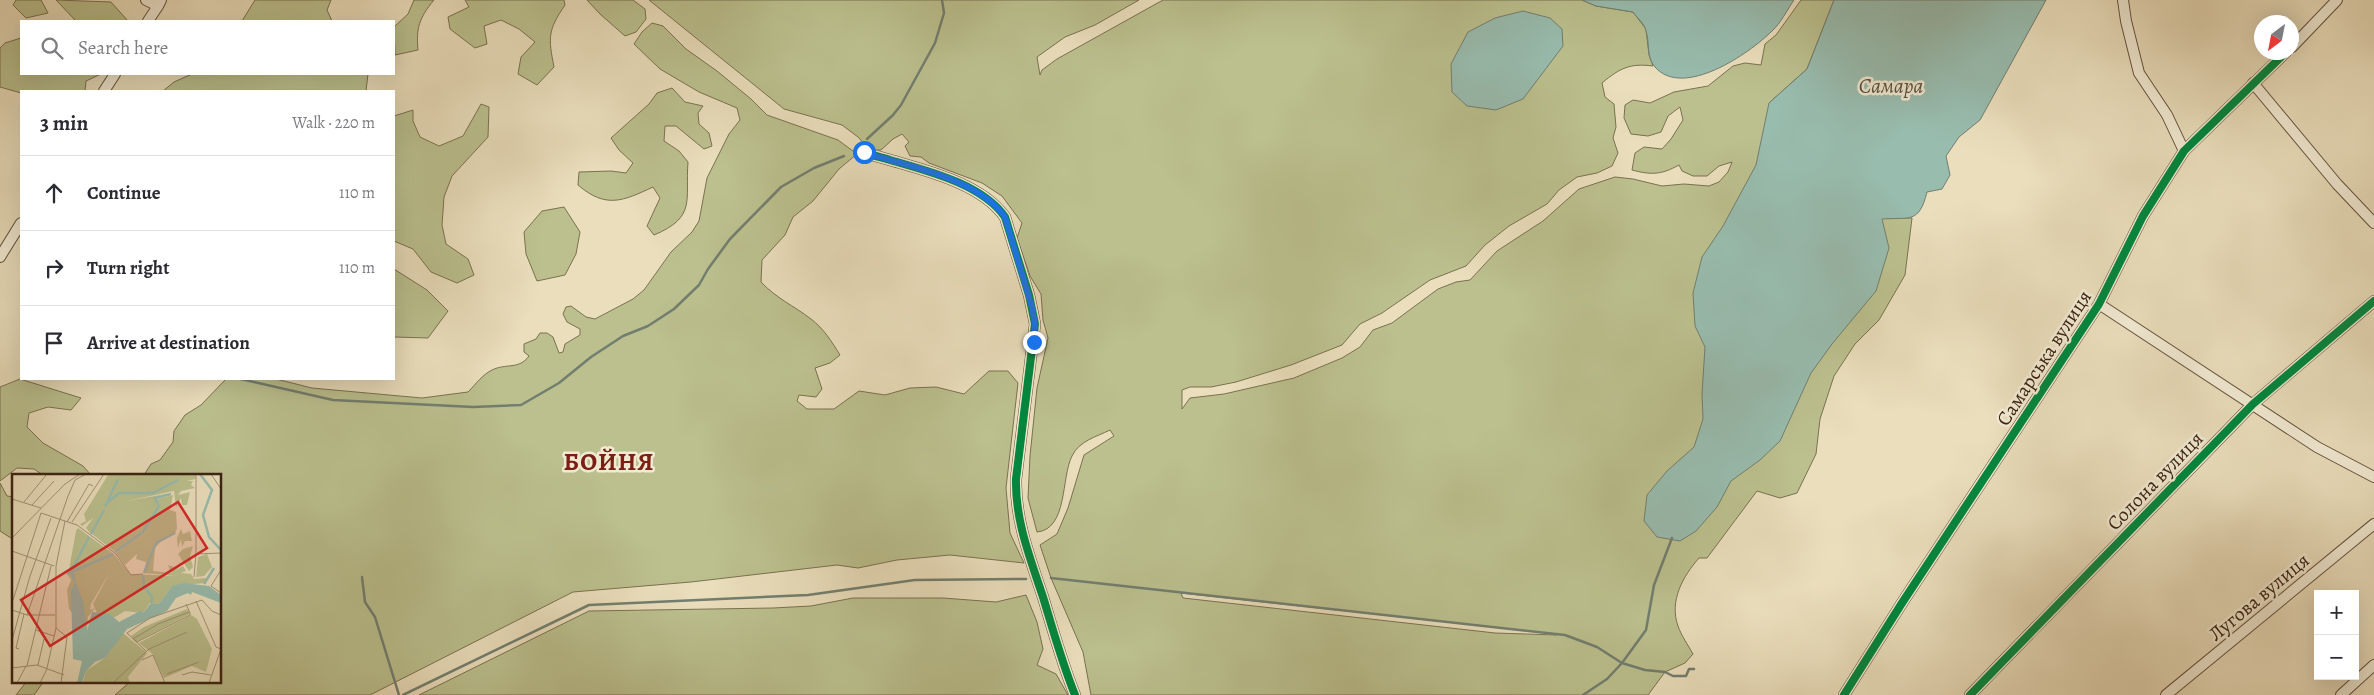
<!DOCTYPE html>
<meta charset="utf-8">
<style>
:root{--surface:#fff;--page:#f7f7f7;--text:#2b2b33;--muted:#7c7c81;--line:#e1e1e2}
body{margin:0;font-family:Alegreya,serif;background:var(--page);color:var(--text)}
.controls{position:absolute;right:15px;bottom:15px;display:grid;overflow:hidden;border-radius:0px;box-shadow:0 5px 20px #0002}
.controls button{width:45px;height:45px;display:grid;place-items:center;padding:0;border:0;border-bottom:1px solid var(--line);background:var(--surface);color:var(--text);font:25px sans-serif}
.compass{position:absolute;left:2254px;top:15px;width:45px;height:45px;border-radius:50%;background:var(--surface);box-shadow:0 5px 20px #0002;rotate:212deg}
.stop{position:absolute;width:15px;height:15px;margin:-11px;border:4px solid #1a73e8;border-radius:50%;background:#fff}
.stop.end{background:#1a73e8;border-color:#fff;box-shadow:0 1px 5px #0008}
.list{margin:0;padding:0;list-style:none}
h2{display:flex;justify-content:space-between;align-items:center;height:65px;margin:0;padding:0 20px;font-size:21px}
h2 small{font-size:16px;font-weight:400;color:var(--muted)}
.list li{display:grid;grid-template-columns:32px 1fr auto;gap:15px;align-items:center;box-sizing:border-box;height:75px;padding:0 20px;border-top:1px solid var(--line)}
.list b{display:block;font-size:19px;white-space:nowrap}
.list em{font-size:16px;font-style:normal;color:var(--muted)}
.icon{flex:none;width:28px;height:28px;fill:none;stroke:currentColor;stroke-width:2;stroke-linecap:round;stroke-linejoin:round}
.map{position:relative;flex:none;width:2374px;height:695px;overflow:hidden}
.search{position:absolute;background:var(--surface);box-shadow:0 5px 20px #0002;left:20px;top:20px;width:375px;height:55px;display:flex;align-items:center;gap:12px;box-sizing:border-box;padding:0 18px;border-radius:0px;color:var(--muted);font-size:19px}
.panel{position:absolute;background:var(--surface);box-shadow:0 5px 20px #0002;left:20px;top:90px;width:375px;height:290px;border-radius:0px}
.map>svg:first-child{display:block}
.green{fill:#bbc08e;stroke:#7a7150;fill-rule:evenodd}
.water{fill:#98bcae;stroke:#727e6f}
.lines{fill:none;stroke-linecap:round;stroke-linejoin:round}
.stream{stroke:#727e6f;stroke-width:2.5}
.street-casing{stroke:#65513c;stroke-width:12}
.street{stroke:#f1ead3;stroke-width:10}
.cycleway-casing{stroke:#f1ead3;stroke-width:11}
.cycleway{stroke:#00873e;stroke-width:8}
.route{stroke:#1a73e8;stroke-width:6}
.labels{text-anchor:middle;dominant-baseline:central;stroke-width:5;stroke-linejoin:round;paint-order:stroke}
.street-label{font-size:20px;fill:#392211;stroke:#f1ead3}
.water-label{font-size:21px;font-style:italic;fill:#565040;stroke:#f1ead3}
.district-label{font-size:25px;font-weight:bold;letter-spacing:1px;fill:#7a1f14;stroke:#f1ead3}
.inset-river{fill:none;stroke:#98bcae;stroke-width:2.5}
.inset-road{fill:none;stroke:#a39378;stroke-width:1}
.view{fill:#d62828;fill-opacity:0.15;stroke:#d62828;stroke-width:2.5}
.inset-edge{fill:none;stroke:#392211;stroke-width:2.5}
</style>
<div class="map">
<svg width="2374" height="695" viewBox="0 0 2374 695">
<rect width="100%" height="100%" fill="#eadebc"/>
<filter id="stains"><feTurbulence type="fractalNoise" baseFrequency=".004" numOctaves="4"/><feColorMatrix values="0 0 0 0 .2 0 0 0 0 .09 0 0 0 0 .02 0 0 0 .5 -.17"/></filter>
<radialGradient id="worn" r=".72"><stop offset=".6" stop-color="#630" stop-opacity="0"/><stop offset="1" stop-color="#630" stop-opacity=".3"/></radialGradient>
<!-- green -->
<path class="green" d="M16 0H41L48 13 26 18 13 5Z
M56 0 111 2 128 21H76Z
M255 0H331L327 10 332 21H242Z
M414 0H434C419 18 416 28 418 50L395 55 394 27 408 14Z
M465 0H564L565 5C548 30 548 37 554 67L537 85 518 74 521 57 535 42 519 29 501 20 484 26 487 44 475 48 450 29 448 17 469 7Z
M587 0H633L645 9 646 19 636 32 625 36 600 14Z
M649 0H1139L1095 25 1065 37 1037 57 1040 75 1042 70 1057 59 1163 0H1582L1596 6 1633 12 1646 29 1649 55 1653 66C1630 63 1620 68 1602 83L1605 97 1614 104 1616 127 1613 138 1618 153 1612 166 1597 173 1577 177 1559 190 1547 204 1509 226 1485 245 1466 266 1430 280 1382 313 1360 324 1342 345 1291 365 1236 382 1211 387H1190L1182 390V409L1190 398 1224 394 1294 378 1342 358 1360 347 1373 330 1392 323 1438 289 1456 282 1470 280 1497 251 1543 221 1579 189 1615 177 1633 179 1662 186 1684 184 1709 186 1719 182 1728 172 1732 162 1719 166 1707 176H1693L1682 171 1679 165C1661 175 1651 175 1632 170L1635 153 1644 147 1662 149 1671 139 1683 120 1680 107 1668 116 1661 132 1648 136 1631 134 1624 118 1625 105 1633 100 1650 103 1674 92 1708 86 1733 66 1745 63 1761 65 1765 44 1776 35 1801 0H1834L1807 69 1769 103 1881 218H1912L1905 275 1879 320 1855 344 1834 376 1820 419 1816 454 1797 493 1780 498 1757 491 1707 558H1699C1683 576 1669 601 1678 626 1681 635 1688 645 1693 654L1685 663 1665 672 1648 695H1091L1083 652 1051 578 1040 545 1057 534 1068 508 1084 455 1114 436 1110 430C1096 437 1079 441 1072 456 1061 477 1068 529 1037 532L1028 498 1030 456 1037 388 1048 338 1043 320 1041 294 1030 276 1017 238 1022 223 1002 196 982 183 929 163 921 157 910 156 905 146 909 142 902 134 893 139 881 150H870L858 137 842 125 784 109ZM1181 593 1557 634V635L1495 633 1183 598Z
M652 23 663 26 686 49 717 71 751 99 767 115 838 140 857 154 839 169 813 201 793 217 785 235 762 260 761 282C776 298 794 306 811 319 824 329 832 342 840 355L830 363 815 368 822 389 816 397 799 395 797 401 807 409H834L859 391 885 395 910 388 936 387 964 394 989 371H1008L1018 383 1006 488 1010 533 1024 563 950 555 897 560 858 568 837 565 691 582 573 592 370 695H115L131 681H220V475H144L151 464 160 460 173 442 174 431 185 415 201 405 226 379H276L312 388 422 398 468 392C476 384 482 375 492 370 506 363 519 370 529 356L524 352V344L536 339 540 333H547L553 337 559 353 563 352 565 344 580 335V329L567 322 563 314 566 307 571 306 586 317 595 319 633 299 644 290 671 252 692 232 699 221 707 178 729 134 740 120 737 108 699 92 660 69 634 44 642 32Z
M21 38V74H101L86 81 85 91 21 93 0 87V48L5 43Z
M192 74H368L366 91H163L174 82Z
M672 88 685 102 703 106 698 113 699 124 709 133 712 146 704 149 676 126H665L664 141 679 151 688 162C685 200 697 217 654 235L647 226 660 198 653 187C623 201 606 209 578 185L579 172 611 171 626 173 633 163 619 150 611 138 649 104 657 93Z
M481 104 489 107 488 137 452 176 444 197 442 225 446 244 468 259 474 275 457 283 431 272 413 249 394 241V116L413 110V121L420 137 439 146 463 136Z
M564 207 580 232 576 254 565 275 537 281 526 254 524 232 542 211Z
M394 269 427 290 448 311 428 338 394 337Z
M20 379 81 398 71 410 48 407 29 413 27 427 43 443 83 466 91 475H43L34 469 17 468 0 481V387Z
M0 483 7 496 14 497V540L0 531Z
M1026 595 1037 622 1043 649 1037 665 1056 674 1068 695H419L589 611 773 608 811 606 853 598H943L996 602Z
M27 681H44L34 695H16Z"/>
<!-- water -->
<path class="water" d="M1582 0H1794C1787 10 1781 23 1772 31 1749 54 1683 99 1655 67 1646 57 1650 43 1646 31 1645 24 1637 18 1633 12L1596 6Z
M1834 0H2046L1980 120 1959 137 1946 156 1950 175 1942 189 1927 192C1919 224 1910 217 1882 219L1889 248 1876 291 1832 344 1811 373 1780 441 1760 460 1731 481 1717 507 1696 531 1680 541 1657 537 1644 521 1647 495 1667 471 1694 447 1703 419 1702 394 1705 347 1695 326 1693 293 1702 257 1723 226 1756 165 1769 103 1807 69Z
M1523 11 1550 18 1562 29 1563 46 1523 99 1496 110 1467 106 1452 92 1451 64 1468 32 1495 18Z"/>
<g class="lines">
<!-- stream -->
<path class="stream" d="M867 139 893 115 901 105 935 43 944 13 942 0
M241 379 333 400 473 407 521 405 559 383 591 357 623 336 648 326 674 309 699 285 708 269 730 239 781 187 814 168 844 156
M362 577 365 602 375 617 399 695
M1051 578 1565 635 1597 647 1622 663 1645 670 1665 672 1673 676H1686L1689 669H1694
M403 695 589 605 808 595 915 580 1026 579
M1583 695 1607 679 1622 663 1646 630 1654 585 1672 538"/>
<!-- street casing -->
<g class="street-casing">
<path id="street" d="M146 0 158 6 161 0
M2123 0 2126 21 2139 73 2167 115 2184 151
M148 21 158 6
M2292 47 2337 0
M2253 83 2337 184 2374 223
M104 91 115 74
M864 152C873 156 881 157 890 160 928 171 982 184 1005 217L1029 295 1035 324 1016 479C1015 520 1030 558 1043 597 1053 630 1062 663 1075 695
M0 257 21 223
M2099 304 2317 447 2374 477
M1844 695 1902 603 2099 304 2143 216 2184 151 2286 52
M1970 695 2253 404 2374 301
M2166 695 2374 524
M2341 695 2374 665"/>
</g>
<!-- street -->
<use href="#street" class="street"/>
<!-- cycleway casing -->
<g class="cycleway-casing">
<path id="cycleway" d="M864 152C873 156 881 157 890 160 928 171 982 184 1005 217L1029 295 1035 324 1016 479C1015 520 1030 558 1043 597 1053 630 1062 663 1075 695
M1844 695 1902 603 2099 304 2143 216 2184 151 2286 52
M1970 695 2253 404 2374 301"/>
</g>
<!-- cycleway -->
<use href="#cycleway" class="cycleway"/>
</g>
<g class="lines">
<!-- route -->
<path class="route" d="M864 152C873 156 881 157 890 160 928 171 982 184 1005 217L1032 307 1035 324 1034 342"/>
</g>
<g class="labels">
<!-- street labels -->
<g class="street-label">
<text transform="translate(2044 358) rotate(-57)">Самарська вулиця</text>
<text transform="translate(2155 481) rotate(-46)">Солона вулиця</text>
<text transform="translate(2259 597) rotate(-40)">Лугова вулиця</text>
</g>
<!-- water labels -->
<g class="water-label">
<text x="1891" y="86">Самара</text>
</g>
<!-- district labels -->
<g class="district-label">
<text x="609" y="462">БОЙНЯ</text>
</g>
</g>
<!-- overview -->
<g transform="translate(12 474)">
<rect width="209" height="209" fill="#eadebc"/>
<path d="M101 0H184L183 5 175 7H181L179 11 183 14 169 17 166 21 178 18 175 31H170L169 24 164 33 162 17 114 27 160 19 143 23 146 32 131 58 102 77 80 60 90 40 79 60 74 54 81 44 70 52 68 50 74 47 72 40 96 1ZM161 21 158 36 164 38 165 54 163 60 150 66 143 74 141 97 159 99 156 91 165 94 168 87 167 93 162 97 171 92 174 97 169 99 179 100 182 105 194 104 193 109 160 112 147 130 138 129 131 139 113 137 103 143 86 141 81 130 98 98 79 130 78 136 83 134 76 143 75 158 57 135 55 116 59 106 56 101 64 57 66 54 103 81 118 100 166 102 132 99 134 88 124 85 125 80 113 91 104 79 132 58 148 32 145 25ZM169 55 171 60 178 57 180 67H173L170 73 169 65 166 74 165 64ZM181 72 178 82 181 93 177 97 166 80 171 75ZM195 80 200 93 192 102 184 103 186 83ZM175 135 178 140 124 168 119 162 132 153ZM179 141 185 145 200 175 194 198 180 192 152 204 141 180 127 169ZM111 159 135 179 116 203 118 209H71L74 197 93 184Z" fill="#bbc08e"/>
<path d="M63 107 71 127 75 157 80 138 98 140 107 148 128 137 131 139 139 129 147 130 160 112 172 109 197 112 209 121V129L180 118 179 121 176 119 164 124 155 137 115 155 93 184 83 188 74 197 70 209H65L70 187 61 185 59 118Z" fill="#98bcae"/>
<path class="inset-river" d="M188 0 200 16 191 41 197 63 209 76M94 30 107 19H141L166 6M93 33 106 5M79 60 92 36M103 78 131 58 147 32 143 24 159 20M132 99 144 69 163 59M55 100 101 80M131 101 132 112 140 123 139 129M62 107 60 96 77 63M192 110 202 94"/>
<path class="inset-road" d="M199 0 209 15M0 25 29 34M12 28 35 0M20 31 42 7M29 39 65 51 104 80 119 101 131 100M55 48 77 10 81 12M60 48 92 0M0 64 53 10 68 0M0 77 42 92M184 80V0M209 96 199 112 209 119M182 103 184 80 209 79M184 127 204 173 209 175 197 209M0 129 29 39M174 130 178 139V141L125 168 121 165 146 150 177 138M0 136 15 141H43M15 141 56 22 63 6 74 0M44 154 55 163 49 209M24 156 42 162M0 166 18 102 39 44M7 175 4 174 12 140M134 177 115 159 138 144 190 126 200 137 209 141M130 186 141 181 153 209M26 191 32 165M15 192 39 92M0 194 25 191 52 201M35 194 44 154V92L53 47M155 200 187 188M170 201 180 198 199 201M5 209 14 192M28 209 35 195M101 209 137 175 175 158"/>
<path class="view" d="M166 28 195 74 38 172 9 126Z"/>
<rect width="209" height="209" class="inset-edge"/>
</g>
<rect width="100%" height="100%" filter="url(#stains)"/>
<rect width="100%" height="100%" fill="url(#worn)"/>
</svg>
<div class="controls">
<button>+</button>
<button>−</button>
</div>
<svg class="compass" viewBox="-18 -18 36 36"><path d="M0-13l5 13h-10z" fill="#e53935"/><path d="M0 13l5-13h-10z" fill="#7c7c81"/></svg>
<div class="stop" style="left:864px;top:152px"></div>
<div class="stop end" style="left:1034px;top:342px"></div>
<div class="search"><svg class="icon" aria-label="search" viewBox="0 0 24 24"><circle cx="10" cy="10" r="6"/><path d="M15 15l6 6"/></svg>Search here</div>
<section class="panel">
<h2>3 min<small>Walk · 220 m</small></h2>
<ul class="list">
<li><svg class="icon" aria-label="ahead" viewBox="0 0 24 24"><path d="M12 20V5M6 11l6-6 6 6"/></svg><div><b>Continue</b></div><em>110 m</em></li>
<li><svg class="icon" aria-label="right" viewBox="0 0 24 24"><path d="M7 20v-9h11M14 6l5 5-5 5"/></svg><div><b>Turn right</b></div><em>110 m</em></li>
<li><svg class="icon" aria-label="arrive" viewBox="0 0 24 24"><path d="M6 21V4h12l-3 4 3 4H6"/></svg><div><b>Arrive at destination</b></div></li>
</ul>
</section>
</div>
